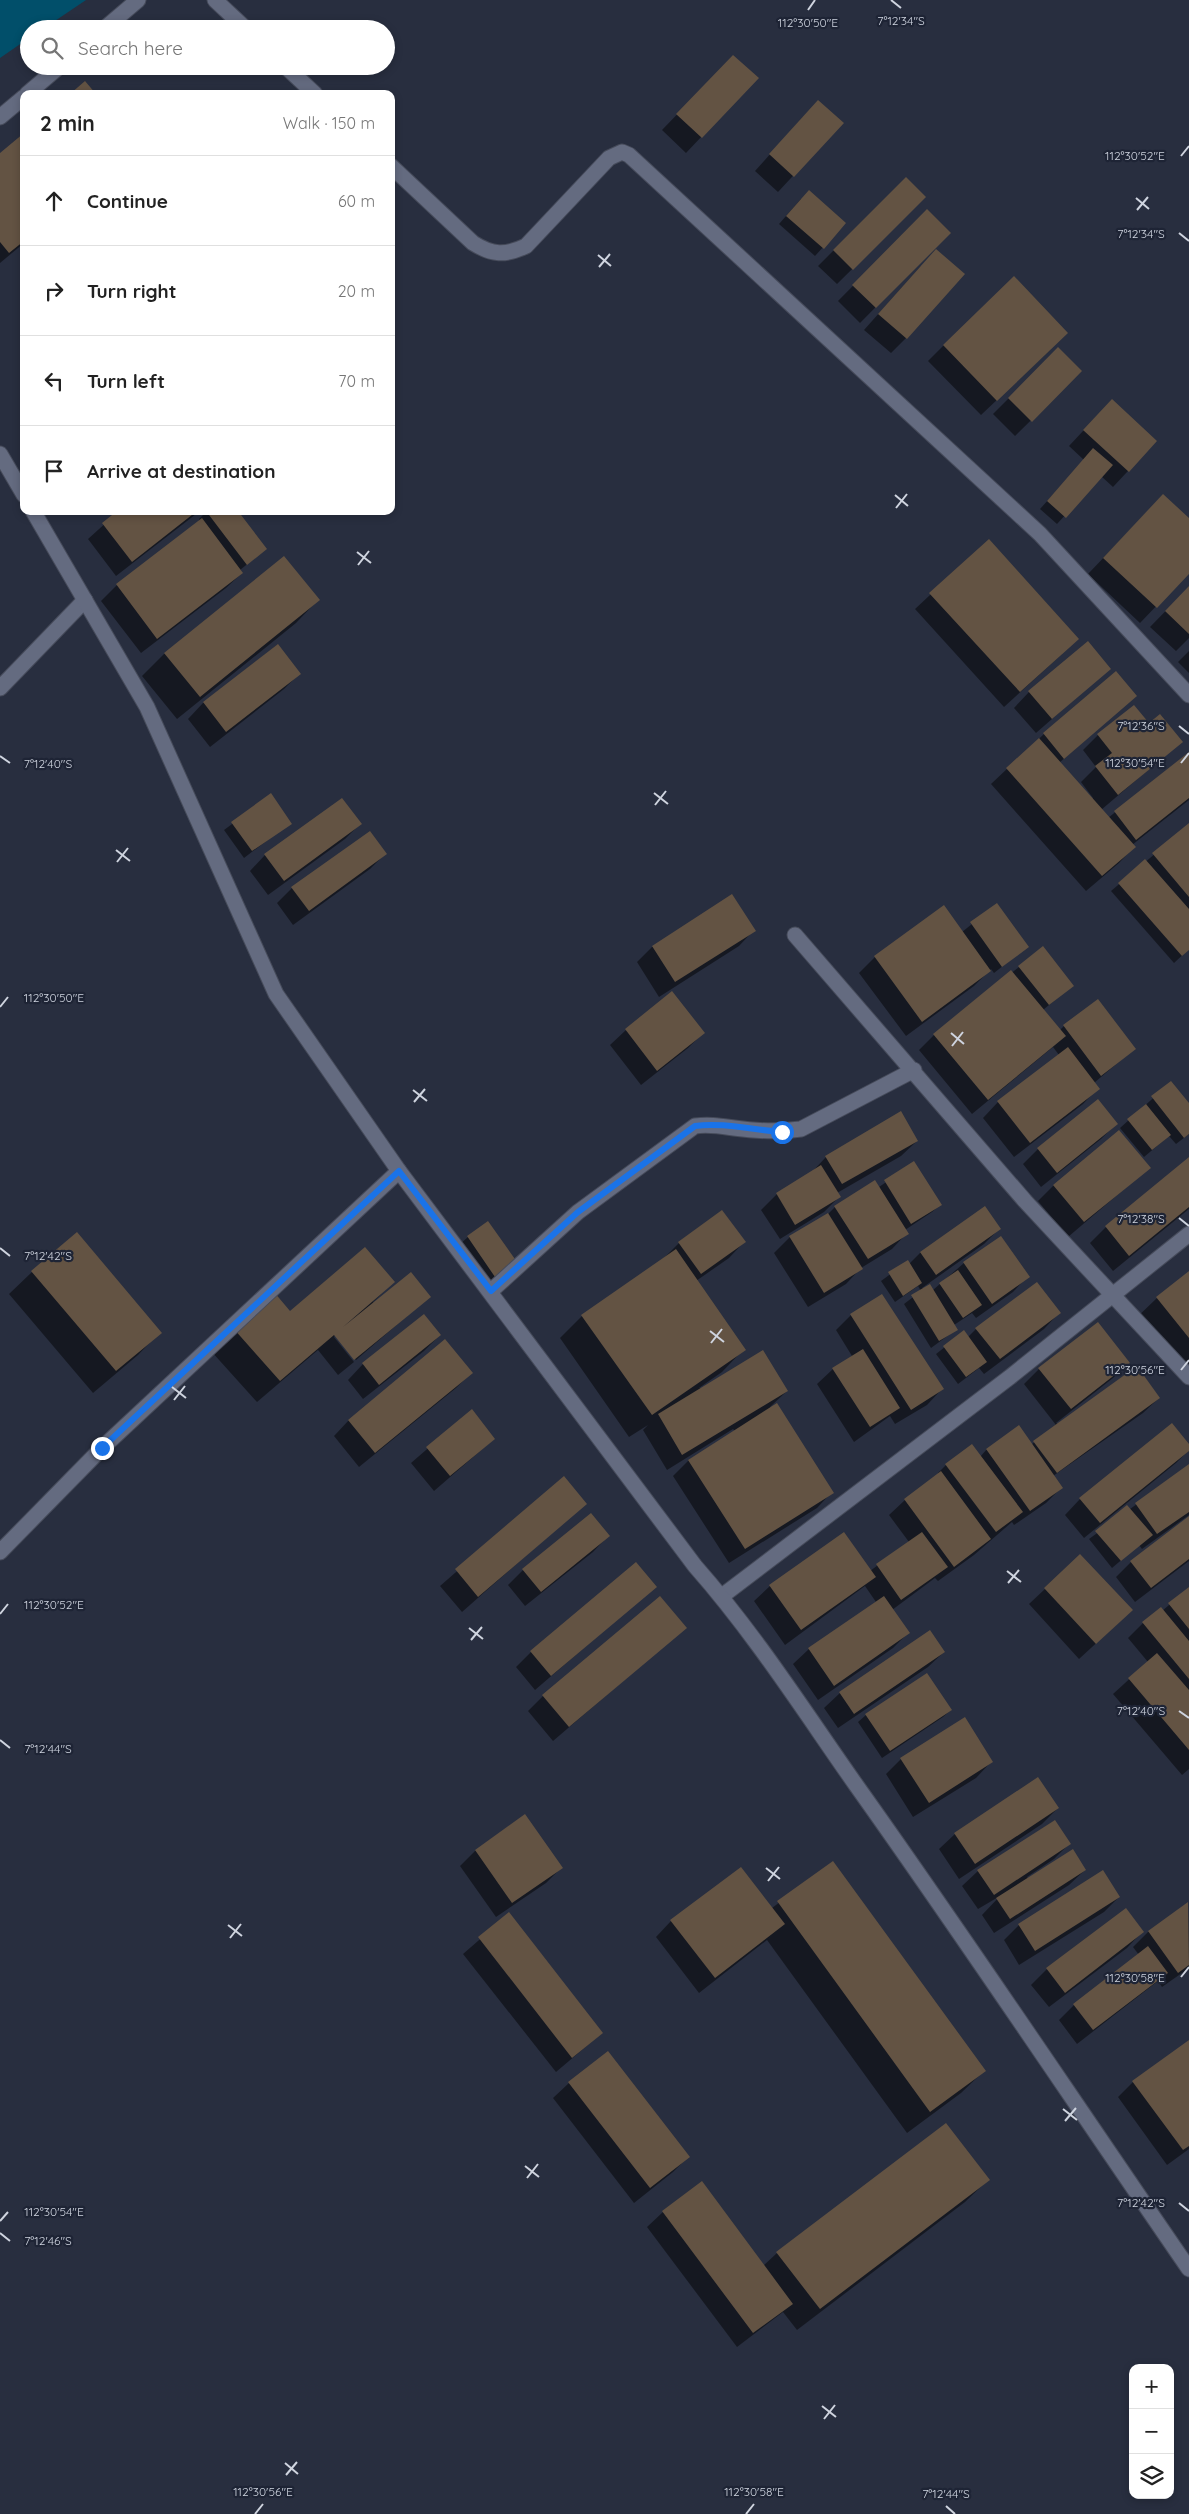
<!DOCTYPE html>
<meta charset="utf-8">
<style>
:root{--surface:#fff;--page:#f6f6f6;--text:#222;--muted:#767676;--line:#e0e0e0}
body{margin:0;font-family:Quicksand,sans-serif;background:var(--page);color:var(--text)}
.controls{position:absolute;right:15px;bottom:15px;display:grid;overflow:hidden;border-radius:10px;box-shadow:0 2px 8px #0003}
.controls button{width:45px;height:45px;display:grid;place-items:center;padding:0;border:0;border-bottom:1px solid var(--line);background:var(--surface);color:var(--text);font:25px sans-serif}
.stop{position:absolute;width:15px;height:15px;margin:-11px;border:4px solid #1a73e8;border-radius:50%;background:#fff}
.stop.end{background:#1a73e8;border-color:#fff;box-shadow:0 1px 5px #0008}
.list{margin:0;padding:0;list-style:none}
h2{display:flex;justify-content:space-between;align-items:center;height:65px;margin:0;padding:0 20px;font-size:21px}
h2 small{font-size:16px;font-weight:400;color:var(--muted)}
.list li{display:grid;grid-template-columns:32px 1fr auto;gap:15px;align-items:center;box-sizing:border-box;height:90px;padding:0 20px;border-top:1px solid var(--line)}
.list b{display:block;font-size:19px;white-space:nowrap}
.list em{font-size:16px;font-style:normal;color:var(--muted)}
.icon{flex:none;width:28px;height:28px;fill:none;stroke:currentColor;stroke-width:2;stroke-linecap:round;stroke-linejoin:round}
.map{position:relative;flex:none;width:1189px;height:2514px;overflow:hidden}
.search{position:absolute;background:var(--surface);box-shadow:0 2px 8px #0003;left:20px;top:20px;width:375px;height:55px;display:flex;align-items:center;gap:12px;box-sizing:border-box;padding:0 18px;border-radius:28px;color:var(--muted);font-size:19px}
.panel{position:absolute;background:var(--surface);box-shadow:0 2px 8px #0003;left:20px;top:90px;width:375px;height:425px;border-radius:10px}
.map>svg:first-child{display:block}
.water{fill:#014f6a}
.shadow{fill:#0007}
.building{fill:#635343}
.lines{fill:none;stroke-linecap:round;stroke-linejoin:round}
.street-casing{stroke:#464b5a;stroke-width:17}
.secondary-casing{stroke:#464b5a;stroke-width:17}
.street{stroke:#646b80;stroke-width:15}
.secondary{stroke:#646b80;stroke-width:15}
.route{stroke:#1a73e8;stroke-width:6}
.ticks{fill:none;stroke:#cfd4df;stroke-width:2}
.ticks-label{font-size:12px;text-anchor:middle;fill:#cfd4df;stroke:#1e2435;stroke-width:4.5;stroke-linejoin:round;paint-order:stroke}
</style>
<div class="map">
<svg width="1189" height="2514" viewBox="0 0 1189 2514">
<rect width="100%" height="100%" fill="#282e3f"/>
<!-- water -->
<path class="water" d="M0 0H86L43 29H29V38L0 58Z"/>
<!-- shadow -->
<path class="shadow" d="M718 72 757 78 686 153 662 130Z
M803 117 842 123 778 192 755 171Z
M24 135V243L0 263V155Z
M906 178 925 197 837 284 818 266Z
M801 199 845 223 815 256 779 224Z
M927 211 949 233 860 323 838 301Z
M921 266 906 338 891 353 864 330Z
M944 345 1051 349 981 415 928 361Z
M1058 349 1081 371 1015 436 993 414Z
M1097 416 1156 441 1113 487 1101 476 1057 524 1040 509 1084 460 1069 446Z
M119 511H200L116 576 88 539Z
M207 511 266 549 240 570 242 573 226 588 141 653 101 601 117 585 200 521 199 519Z
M1148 511 1189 519V572L1140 623 1088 574Z
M988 541 1062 654 1004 707 915 609Z
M283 558 318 600 296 623 177 719 142 676 164 654Z
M1189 587V638L1176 651 1150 627Z
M277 645 299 674 284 689 210 747 188 719 203 703Z
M1189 651V673L1178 662Z
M1109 669 1036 733 1014 708 1029 692Z
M1116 673 1135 696 1059 763 1092 800 1093 798 1081 782 1096 767 1083 750 1098 735 1148 725 1181 742 1101 810 1108 818 1189 753V800L1132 845 1134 847 1119 863 1086 891 991 784 1044 734Z
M271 795 290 823 244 858 224 830Z
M360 824 345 839 268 895 250 871 265 855Z
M1189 825V949L1174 963 1111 891Z
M385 854 370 869 293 925 277 903 292 888Z
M997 904 1027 947 994 973 991 969 974 986 906 1036 859 973 875 957 943 907 962 932Z
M754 930 739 946 659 997 637 962 652 947Z
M1019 967 1073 985 1043 1010 1060 1030 1064 1026 1134 1049 1094 1083 1098 1088 1083 1104 1014 1157 983 1118 998 1102 1059 1055 1053 1047 972 1114 919 1050 934 1035Z
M672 993 703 1033 688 1048 641 1085 610 1045 626 1030Z
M1171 1082 1189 1105V1134L1176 1144 1169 1136 1144 1157 1120 1128Z
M1116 1124 1101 1139 1041 1187 1023 1164 1038 1149Z
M917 1141 901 1156 837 1193 839 1197 824 1212 780 1239 761 1210 777 1194 811 1173 826 1157Z
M1189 1159V1209L1113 1271 1090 1243 1106 1227Z
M914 1163 940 1205 932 1212 905 1230 907 1233 892 1249 861 1268 846 1284 808 1307 774 1253 790 1237 826 1216 835 1207 879 1187Z
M1149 1168 1068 1237 1038 1201 1054 1185Z
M984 1208 999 1229 984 1244 922 1288 933 1290 964 1263 1001 1237 1028 1276 1013 1292 976 1318 972 1313 954 1325 957 1329 931 1348 904 1304 921 1291 918 1286 895 1302 881 1281 907 1262 909 1264 920 1253Z
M722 1212 744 1242 729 1258 696 1281 744 1349 722 1372 699 1388 787 1391 770 1407 832 1492 817 1508 729 1563 673 1476 689 1460 735 1431 733 1429 667 1470 643 1430 648 1425 629 1437 560 1338 582 1316 663 1259 679 1243Z
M468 1237 508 1269 487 1283 460 1244Z
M32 1272 160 1332 138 1355 93 1393 9 1294Z
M1189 1272V1377L1134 1320 1157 1298Z
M393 1282 373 1302 374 1304 429 1297 356 1360 335 1335 334 1337 354 1362 338 1375 318 1350 257 1402 211 1351 233 1328Z
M1059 1313 1044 1329 984 1374 979 1368 958 1384 936 1354 964 1332 968 1337 976 1329Z
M424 1315 440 1335 424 1351 363 1399 348 1380 363 1364Z
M851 1315 942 1389 927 1405 895 1424 890 1416 854 1442 817 1384 833 1369 852 1356 836 1330Z
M1128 1363 1113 1378 1056 1423 1058 1424 1159 1398 1143 1413 1053 1476 1061 1488 1046 1503 1014 1525 1012 1522 974 1555 938 1581 935 1578 892 1610 908 1633 893 1648 818 1700 793 1664 809 1649 876 1602 865 1586 785 1645 754 1601 770 1586 870 1571 909 1542 889 1515 905 1500 940 1474 938 1473 946 1465 980 1457 987 1449 1031 1445 1056 1425 1024 1384 1039 1369Z
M471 1373 456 1388 359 1467 334 1436 349 1420Z
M471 1411 494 1439 434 1491 411 1463Z
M1189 1446V1450L1176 1463 1084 1538 1065 1515 1080 1499Z
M1189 1466V1515L1142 1549 1139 1545 1112 1568 1089 1539Z
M564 1478 585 1504 462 1612 440 1586Z
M1189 1518V1561L1135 1602 1116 1577 1131 1562Z
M608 1536 593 1552 525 1606 508 1585 523 1570Z
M1080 1556 1116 1625 1079 1659 1029 1604Z
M655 1587 535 1690 516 1667 531 1652Z
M1189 1588V1769L1182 1775 1113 1694 1148 1662 1128 1638 1143 1623 1162 1611Z
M685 1628 553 1741 528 1711 543 1696Z
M944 1652 928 1667 838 1728 824 1708 840 1693Z
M951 1710 943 1717 882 1758 858 1722 866 1715Z
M901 1759 991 1762 976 1778 913 1817 886 1774Z
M1058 1808 1042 1824 959 1879 939 1849 955 1834Z
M524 1816 561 1868 546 1883 496 1917 460 1866 475 1851Z
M1054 1821 1069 1844 1054 1859 1027 1877 1028 1879 1085 1870 1069 1885 994 1933 982 1915 1000 1896 978 1909 962 1886 978 1871Z
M833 1862 984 2071 961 2093 907 2133 767 1940 699 1993 656 1937 671 1921 772 1908Z
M1119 1897 1104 1912 1019 1965 1004 1940 1019 1925Z
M1188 1904 1189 1968 1162 1987 1158 1981 1077 2044 1059 2020 1074 2005 1139 1955 1133 1947 1148 1932Z
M1125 1910 1142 1932 1127 1948 1049 2007 1031 1985 1047 1969Z
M509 1914 602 2033 556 2072 463 1954Z
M1189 2041V2149L1167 2165 1118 2097 1133 2082Z
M607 2053 688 2157 673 2172 634 2203 553 2098 569 2083Z
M988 2180 965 2202 797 2330 783 2312 737 2347 647 2227 663 2212 763 2266 777 2253Z"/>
<!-- building -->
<path class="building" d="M733 55 759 78 702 138 676 114Z
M85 81 96 94H70Z
M818 100 844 123 794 177 769 154Z
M24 133V241L9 253 0 242V153Z
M906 177 926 197 853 270 833 250Z
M809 190 846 223 824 249 786 216Z
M927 209 951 233 876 308 852 285Z
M936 249 965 274 907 339 878 314Z
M1014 276 1068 333 997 401 943 345Z
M1058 347 1082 371 1032 422 1008 398Z
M1112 399 1157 441 1129 472 1083 430Z
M1093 448 1113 465 1066 518 1047 501Z
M1163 494 1189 518V574L1157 608 1103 558Z
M117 511H197L132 562 102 523Z
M206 511H238L267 549 247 565Z
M202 518 243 573 157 639 116 584Z
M989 539 1079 639 1020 692 929 593Z
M284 556 320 600 200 697 164 653Z
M1189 586V634L1165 611Z
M1088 641 1111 669 1052 719 1028 691Z
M278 644 301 674 226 732 203 702Z
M1116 671 1137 696 1064 759 1043 733Z
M1134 705 1149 723 1160 714 1183 742 1118 795 1095 766 1112 753 1097 734Z
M1039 738 1136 847 1102 876 1006 768Z
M1189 752V798L1136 840 1114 811Z
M271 793 292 824 252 851 231 822Z
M342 798 362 824 284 881 264 854Z
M1189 823V897L1152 853Z
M370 831 387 854 309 911 291 887Z
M1145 859 1189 909V950L1182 956 1118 883Z
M732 894 756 931 675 982 652 946Z
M997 903 1029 947 1002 967 970 922Z
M944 905 991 971 922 1022 874 956Z
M1043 946 1074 986 1049 1005 1018 966Z
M1011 970 1066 1036 988 1100 933 1034Z
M672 991 705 1033 657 1071 625 1029Z
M1098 999 1136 1049 1101 1076 1063 1025Z
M1068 1047 1100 1089 1030 1143 997 1101Z
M1171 1081 1189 1103V1134L1184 1138 1151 1096Z
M1098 1099 1118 1124 1057 1173 1037 1148Z
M1146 1104 1171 1135 1152 1150 1127 1119Z
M901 1111 918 1141 842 1184 825 1156Z
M1119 1130 1151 1168 1084 1222 1053 1185Z
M1189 1157V1207L1129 1256 1105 1226Z
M914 1161 942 1205 911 1224 884 1180Z
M821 1165 841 1197 795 1225 776 1193Z
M875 1180 909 1234 868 1259 834 1206Z
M985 1206 1001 1229 936 1275 920 1252Z
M722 1210 746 1242 701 1274 678 1242Z
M828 1213 863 1269 824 1293 789 1236Z
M488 1221 517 1262 495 1277 467 1236Z
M77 1232 162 1333 116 1371 31 1271Z
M1001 1236 1030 1277 992 1304 963 1262Z
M365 1247 395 1282 343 1327 411 1272 431 1297 354 1360 334 1335 280 1381 233 1328 274 1292 290 1311Z
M676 1249 746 1350 652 1415 581 1315Z
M908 1260 922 1283 903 1296 888 1272Z
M958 1270 982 1305 963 1318 939 1283Z
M1189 1271V1338L1156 1297Z
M1037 1282 1061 1313 1000 1359 975 1328Z
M930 1284 958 1330 939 1341 911 1295Z
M882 1294 944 1389 911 1410 850 1314Z
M424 1314 441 1335 379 1385 362 1363Z
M1098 1322 1130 1363 1071 1409 1038 1368Z
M964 1330 987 1362 966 1377 943 1346Z
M445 1339 473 1373 375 1453 348 1420Z
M863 1349 900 1408 870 1427 832 1368Z
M763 1350 788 1391 682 1455 658 1414Z
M1137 1366 1160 1398 1057 1473 1033 1441Z
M777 1403 834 1493 745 1549 688 1460Z
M472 1409 495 1439 450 1476 426 1447Z
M1172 1423 1189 1444V1451L1100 1523 1079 1498Z
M1019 1425 1063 1488 1030 1511 986 1449Z
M972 1444 1023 1512 996 1532 945 1464Z
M1189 1464V1512L1157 1534 1135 1503Z
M941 1471 991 1539 954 1567 904 1499Z
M564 1476 587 1504 478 1597 455 1569Z
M1127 1505 1153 1535 1121 1561 1095 1531Z
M591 1513 610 1536 541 1592 522 1569Z
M1189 1516V1559L1151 1588 1130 1561Z
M844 1532 876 1577 801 1630 769 1585Z
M922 1532 948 1567 901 1600 876 1564Z
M1080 1554 1133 1610 1096 1644 1044 1588Z
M636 1562 657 1587 551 1676 530 1651Z
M1189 1587V1629L1168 1603Z
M660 1596 687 1628 569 1727 542 1695Z
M884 1596 910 1633 834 1686 808 1648Z
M1161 1607 1189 1641V1679L1142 1622Z
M930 1630 945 1652 854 1714 839 1692Z
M1157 1653 1189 1690V1750L1128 1678Z
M927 1673 952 1710 890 1751 865 1714Z
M965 1717 993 1762 929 1803 900 1758Z
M1038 1777 1059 1808 975 1864 954 1833Z
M525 1814 563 1868 512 1903 475 1850Z
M1055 1820 1071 1844 994 1895 977 1870Z
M1073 1849 1086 1870 1010 1919 996 1898Z
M833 1861 986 2071 930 2112 777 1901Z
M741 1867 785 1924 715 1978 670 1920Z
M1103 1870 1120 1897 1035 1951 1018 1924Z
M1188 1902 1189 1965 1178 1973 1148 1931Z
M1126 1908 1144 1932 1065 1993 1046 1968Z
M509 1912 603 2033 572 2058 478 1937Z
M1148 1946 1168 1973 1093 2030 1073 2004Z
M1189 2040V2146L1183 2150 1132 2081Z
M608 2051 690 2157 650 2188 568 2082Z
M946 2123 990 2180 820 2309 776 2252Z
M702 2181 793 2304 753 2333 662 2211Z"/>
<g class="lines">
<!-- street casing -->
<g class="street-casing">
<path id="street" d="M215 0 246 29
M104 29 138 0
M285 66 315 94
M27 94 60 66
M0 117 24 97
M391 166 473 243C492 255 505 256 526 246L609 158 622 152 629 155 1040 534 1189 695
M0 688 85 600
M795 935 1025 1201 1189 1377
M491 1291 578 1212 695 1126C709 1124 720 1126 734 1128 756 1131 779 1132 801 1129L914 1070
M0 1552 102 1448 399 1171
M722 1596 1010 1377 1189 1234"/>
</g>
<!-- secondary casing -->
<g class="secondary-casing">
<path id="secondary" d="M0 454 24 495
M33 511 147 707 276 994 399 1171 695 1566C755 1634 804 1711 856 1785 970 1945 1078 2108 1189 2269"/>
</g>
<!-- street -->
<use href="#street" class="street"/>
<!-- secondary -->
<use href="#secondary" class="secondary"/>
</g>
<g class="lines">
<!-- route -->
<path class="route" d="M102 1448 399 1171 491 1291 578 1212 695 1126C721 1122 754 1130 782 1132"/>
</g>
<!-- ticks -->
<path class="ticks" d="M891 0 901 8M808 10 815 0M1181 156 1189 146M1136 198 1149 209M1137 210 1148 197M1179 233 1189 241M598 255 611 266M599 267 610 254M895 495 908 506M896 508 907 494M357 552 371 563M358 565 369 551M1179 726 1189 734M0 756 10 763M1181 763 1189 753M654 793 668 804M655 805 666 791M116 850 130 861M117 862 128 848M0 1007 8 997M951 1033 964 1044M952 1046 963 1032M413 1090 427 1101M414 1102 425 1089M1179 1218 1189 1226M0 1248 10 1256M710 1331 724 1342M711 1343 722 1329M1181 1370 1189 1360M172 1387 186 1398M174 1400 185 1386M1007 1571 1021 1582M1008 1583 1019 1570M0 1614 8 1604M469 1628 483 1639M471 1640 482 1627M1179 1711 1189 1718M0 1740 10 1748M766 1868 780 1879M768 1881 779 1867M228 1925 242 1936M230 1938 241 1924M1181 1977 1189 1967M1063 2109 1077 2120M1065 2121 1076 2108M525 2166 539 2177M527 2178 538 2164M1179 2203 1189 2211M0 2221 8 2212M0 2233 10 2241M822 2406 836 2417M824 2419 835 2405M285 2463 298 2474M286 2475 297 2462M946 2506 955 2514M255 2514 263 2504M746 2514 754 2504"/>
<g class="ticks-label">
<text x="901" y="25">7°12'34"S</text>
<text x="808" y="27">112°30'50"E</text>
<text x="1135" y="160">112°30'52"E</text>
<text x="1141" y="238">7°12'34"S</text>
<text x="1141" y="730">7°12'36"S</text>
<text x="1135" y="767">112°30'54"E</text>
<text x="48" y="768">7°12'40"S</text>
<text x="54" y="1002">112°30'50"E</text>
<text x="1141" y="1223">7°12'38"S</text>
<text x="48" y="1260">7°12'42"S</text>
<text x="1135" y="1374">112°30'56"E</text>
<text x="54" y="1609">112°30'52"E</text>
<text x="1141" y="1715">7°12'40"S</text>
<text x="48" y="1753">7°12'44"S</text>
<text x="1135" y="1982">112°30'58"E</text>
<text x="1141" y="2207">7°12'42"S</text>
<text x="54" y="2216">112°30'54"E</text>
<text x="48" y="2245">7°12'46"S</text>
<text x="263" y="2496">112°30'56"E</text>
<text x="754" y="2496">112°30'58"E</text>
<text x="946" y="2498">7°12'44"S</text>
</g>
</svg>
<div class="controls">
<button>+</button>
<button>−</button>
<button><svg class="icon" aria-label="layers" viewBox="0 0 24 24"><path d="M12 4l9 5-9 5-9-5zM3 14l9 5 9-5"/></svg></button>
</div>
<div class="stop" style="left:782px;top:1132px"></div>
<div class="stop end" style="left:102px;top:1448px"></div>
<div class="search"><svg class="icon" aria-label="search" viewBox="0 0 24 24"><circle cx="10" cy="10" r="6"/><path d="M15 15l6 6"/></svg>Search here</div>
<section class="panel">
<h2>2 min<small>Walk · 150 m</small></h2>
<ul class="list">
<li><svg class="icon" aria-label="ahead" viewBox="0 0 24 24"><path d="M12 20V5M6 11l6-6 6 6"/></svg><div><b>Continue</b></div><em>60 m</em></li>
<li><svg class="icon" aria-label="right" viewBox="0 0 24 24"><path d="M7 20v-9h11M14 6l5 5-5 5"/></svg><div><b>Turn right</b></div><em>20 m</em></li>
<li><svg class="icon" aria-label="left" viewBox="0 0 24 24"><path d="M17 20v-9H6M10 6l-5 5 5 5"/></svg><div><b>Turn left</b></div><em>70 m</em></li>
<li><svg class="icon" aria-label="arrive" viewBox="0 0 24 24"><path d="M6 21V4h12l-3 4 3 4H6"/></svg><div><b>Arrive at destination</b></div></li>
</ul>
</section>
</div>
